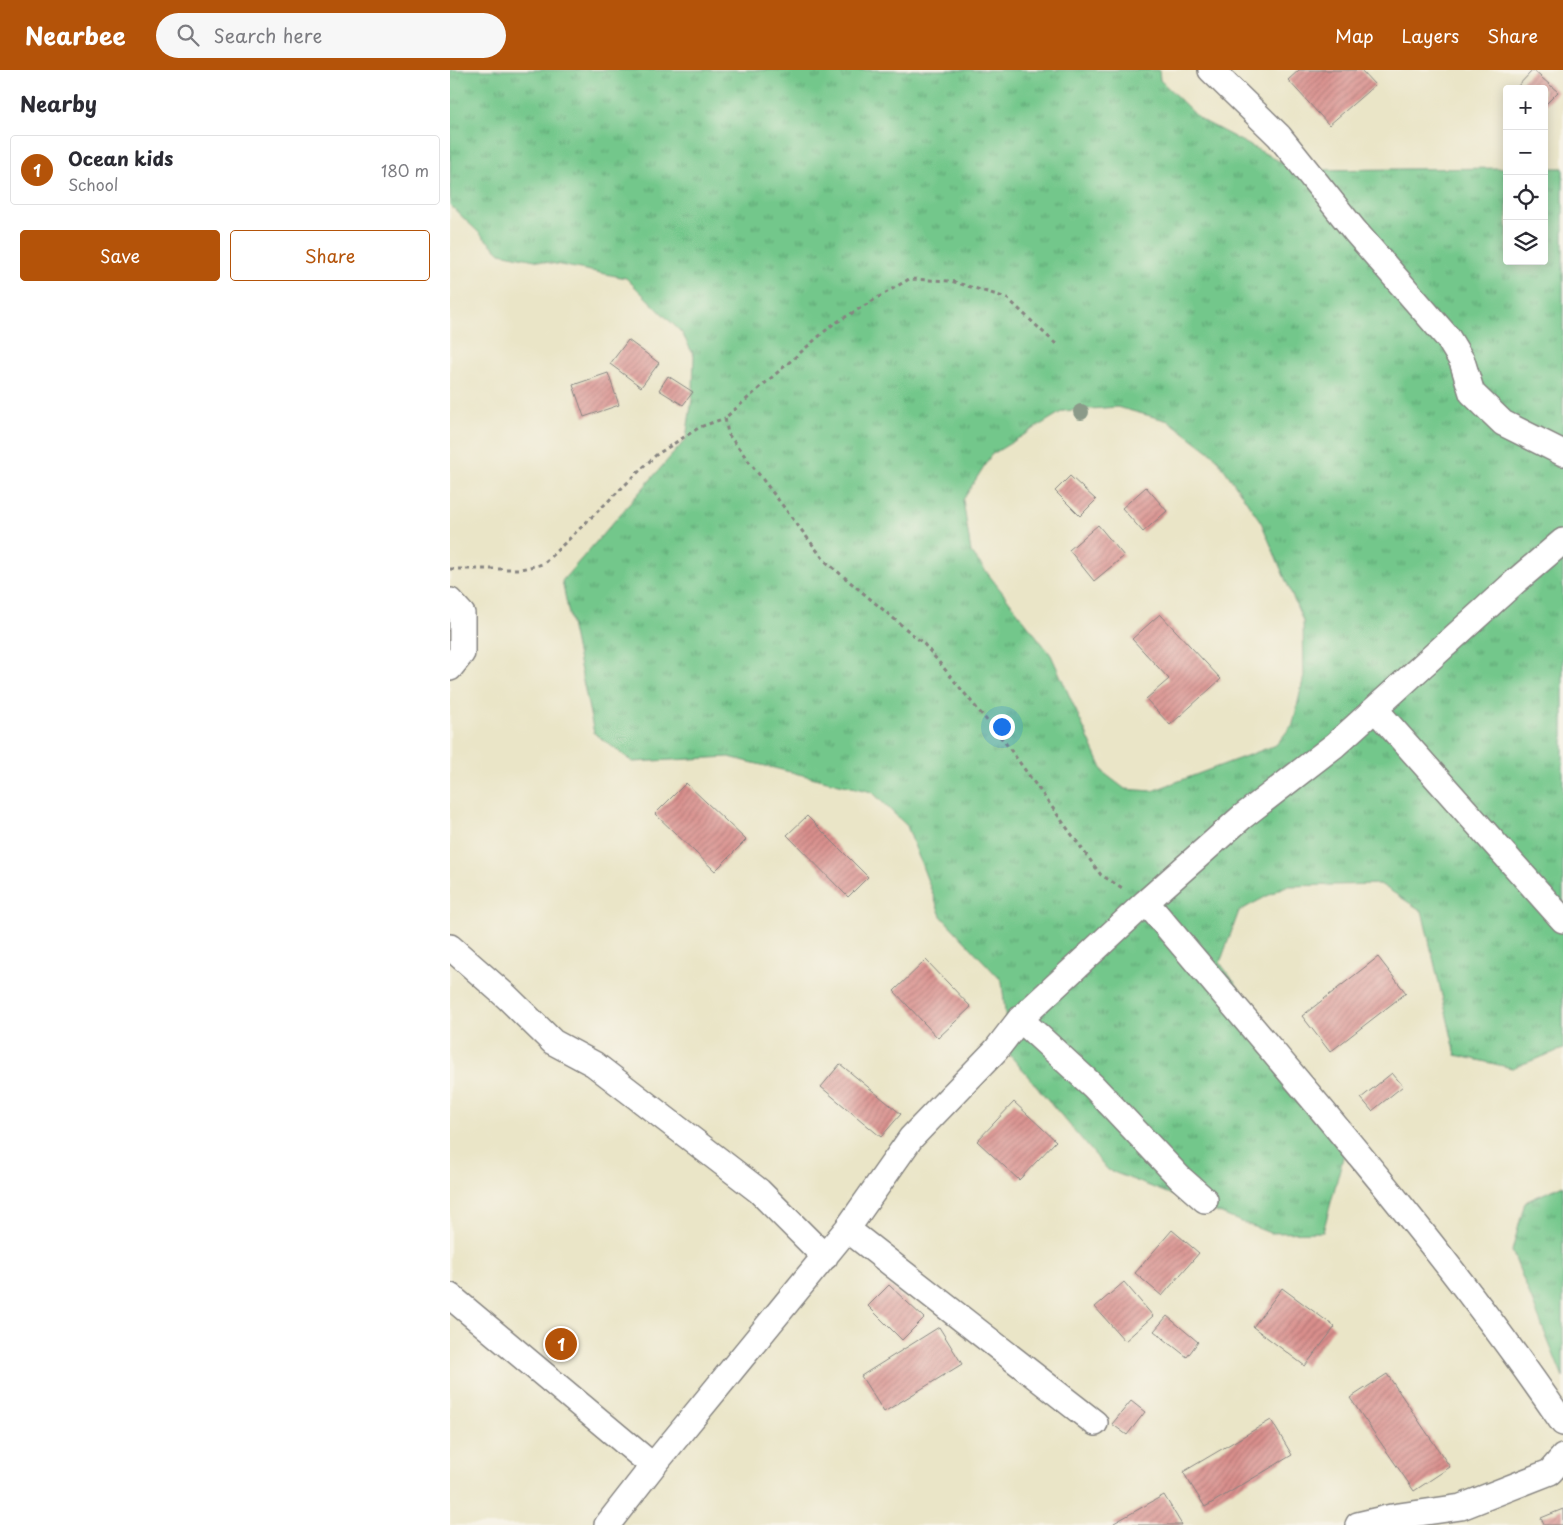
<!DOCTYPE html>
<meta charset="utf-8">
<style>
:root{--surface:#fff;--page:#f7f7f7;--text:#2b2b33;--muted:#7c7c81;--line:#e1e1e2;--accent:#b45309}
body{margin:0;font-family:"Playpen Sans",sans-serif;background:var(--page);color:var(--text)}
.controls{position:absolute;right:15px;top:15px;display:grid;overflow:hidden;border-radius:5px;box-shadow:0 2px 12px #0003}
.controls button{width:45px;height:45px;display:grid;place-items:center;padding:0;border:0;border-bottom:1px solid var(--line);background:var(--surface);color:var(--text);font:25px sans-serif}
.you{position:absolute;left:551px;top:656px;width:18px;height:18px;margin:-12px;border:4px solid #fff;border-radius:50%;background:#1a73e8;box-shadow:0 0 0 8px #1a73e833}
.badge{display:grid;place-items:center;width:32px;height:32px;border-radius:50%;background:var(--accent);color:#fff;font-size:16px;font-weight:700}
.pin{position:absolute;translate:-50% -50%;border:2px solid #fff;box-shadow:0 1px 5px #0006}
.list{margin:0;padding:0;list-style:none}
h2{display:flex;justify-content:space-between;align-items:center;height:65px;margin:0;padding:0 20px;font-size:21px}
h2 small{font-size:16px;font-weight:400;color:var(--muted)}
.list li{display:grid;grid-template-columns:32px 1fr auto;gap:15px;align-items:center;box-sizing:border-box;height:70px;margin:0 10px 10px;padding:0 10px;border:1px solid var(--line);border-radius:5px}
.list b{display:block;font-size:19px;white-space:nowrap}
.list p{margin:0;font-size:16px;white-space:nowrap;color:var(--muted)}
.list em{font-size:16px;font-style:normal;color:var(--muted)}
.actions{display:flex;gap:10px;padding:15px 20px}
.actions a{flex:1;padding:11px 0;border:1px solid var(--accent);border-radius:5px;text-align:center;font-size:18px;color:var(--accent)}
.actions .main{background:var(--accent);color:#fff}
.icon{flex:none;width:28px;height:28px;fill:none;stroke:currentColor;stroke-width:2;stroke-linecap:round;stroke-linejoin:round}
.map{position:relative;flex:none;width:1113px;height:1455px;overflow:hidden}
header{display:flex;align-items:center;gap:30px;box-sizing:border-box;height:70px;padding:0 25px;background:var(--accent);color:#fff}
header strong{font-size:24px}
nav{display:flex;gap:28px;margin-inline-start:auto;font-size:18px}
.search{width:350px;height:45px;background:var(--page);display:flex;align-items:center;gap:12px;box-sizing:border-box;padding:0 18px;border-radius:28px;color:var(--muted);font-size:19px}
main{display:flex}
aside{flex:1;background:var(--surface)}
.map>svg:first-child{display:block}
.grass{fill:url(#grass-tufts);stroke:#4a7463;fill-rule:evenodd}
.building{fill:url(#building-hatch)}
.lines{fill:none;stroke-linecap:round;stroke-linejoin:round}
.street-casing{stroke:#868481;stroke-width:28}
.path{stroke:#868481;stroke-width:3;stroke-dasharray:4 4;stroke-linecap:butt}
.street{stroke:#fff;stroke-width:25}
.tree{fill:#8b9a89}
</style>
<header>
<strong>Nearbee</strong>
<div class="search"><svg class="icon" aria-label="search" viewBox="0 0 24 24"><circle cx="10" cy="10" r="6"/><path d="M15 15l6 6"/></svg>Search here</div>
<nav><a>Map</a><a>Layers</a><a>Share</a></nav>
</header>
<main>
<aside>
<h2>Nearby<small></small></h2>
<ul class="list">
<li><span class="badge">1</span><div><b>Ocean kids</b><p>School</p></div><em>180 m</em></li>
</ul>
<div class="actions"><a class="main">Save</a><a>Share</a></div>
</aside>
<div class="map">
<svg width="1113" height="1455" viewBox="0 0 1113 1455">
<defs>
<pattern id="grass-tufts" width="24" height="20" patternUnits="userSpaceOnUse" patternTransform="scale(1.25)"><rect width="24" height="20" fill="#73c78b"/><path d="M3 7l-1-3M5 7V3M7 7l1-3M15 17l-1-3M17 17v-4M19 17l1-3" fill="none" stroke="#5ea173"/></pattern>
<pattern id="building-hatch" width="6" height="6" patternUnits="userSpaceOnUse" patternTransform="scale(1.25)"><rect width="6" height="6" fill="#d98f8c"/><path d="M-1 1l2-2M0 6l6-6M5 7l2-2" fill="none" stroke="#b07474"/></pattern>
</defs>
<rect width="100%" height="100%" fill="#f7f3e8"/>
<filter id="ink" filterUnits="userSpaceOnUse"><feTurbulence type="fractalNoise" baseFrequency=".02" numOctaves="2"/><feDisplacementMap in="SourceGraphic" scale="10" xChannelSelector="R" yChannelSelector="G"/><feConvolveMatrix kernelMatrix="1 2 1 2 8 2 1 2 1" color-interpolation-filters="sRGB"/></filter>
<filter id="wash" filterUnits="userSpaceOnUse"><feTurbulence type="fractalNoise" baseFrequency=".0096" numOctaves="4" result="noise"/><feDisplacementMap in="SourceGraphic" scale="20" xChannelSelector="R" yChannelSelector="G"/><feGaussianBlur stdDeviation="1.12" result="paint"/><feColorMatrix in="noise" values="0 0 0 0 0 0 0 0 0 0 0 0 0 0 0 0 0 1.4 0 .05"/><feComposite in="paint" operator="in"/></filter>
<g filter="url(#wash)">
<rect width="100%" height="100%" fill="#eae5c7"/>
<!-- grass -->
<path class="grass" d="M0 0H709L710 10 750 49 846 100 1057 98V191H1094V98H1113V979L1062 998 1006 985 972 841 930 814 836 816 789 841 770 893 899 1065 873 1162 820 1163 658 1100 559 984 552 911 491 846 457 756 422 722 279 687 183 692 144 663 112 511 236 369 243 322 244 286 232 263 176 208 50 183 0 135ZM667 337 719 351 765 386 811 452 853 551 854 606 843 654 826 675 702 721 675 719 654 703 601 585 521 482 513 430 541 385 613 341Z
M1113 1115V1308L1062 1181 1075 1132Z"/>
<g id="blocks">
<!-- building -->
<path class="building" d="M849 0H911L925 15 879 55 838 10Z
M1083 0 1108 22 1094 36V19H1065Z
M178 270 209 293 191 317 160 294Z
M158 303 169 335 134 347 123 315Z
M218 306 243 322 233 335 209 320Z
M620 406 646 430 630 446 605 421Z
M696 417 717 441 693 462 672 438Z
M648 455 674 486 644 511 619 480Z
M710 544 771 609 720 655 696 629 719 609 682 569Z
M236 713 296 770 265 801 205 744Z
M357 746 418 807 398 827 337 765Z
M928 887 956 923 880 982 852 946Z
M476 890 521 937 488 968 444 921Z
M390 994 451 1044 431 1067 371 1017Z
M942 1003 953 1016 922 1041 911 1028Z
M564 1032 606 1071 569 1110 527 1071Z
M722 1160 749 1183 712 1226 685 1203Z
M674 1212 703 1246 675 1271 645 1237Z
M439 1215 474 1248 452 1270 418 1236Z
M832 1218 885 1257 855 1296 803 1257Z
M717 1246 748 1272 737 1287 704 1261Z
M489 1257 512 1294 434 1342 411 1306Z
M937 1304 1000 1397 964 1421 900 1328Z
M681 1331 695 1342 677 1365 662 1354Z
M821 1350 842 1385 755 1437 733 1402Z
M714 1425 732 1455H664V1453Z
M1113 1439V1455H1094L1091 1448Z"/>
</g>
</g>
<g filter="url(#ink)">
<use href="#blocks" fill-opacity="0" stroke="#868481" stroke-width="1"/>
<g class="lines">
<!-- street casing -->
<g class="street-casing">
<path id="street" d="M761 0 829 66 905 161 998 268 1012 291 1022 323 1053 353 1113 383
M0 531 12 544V583L0 598
M925 639 1113 850
M696 832C839 1002 988 1169 1113 1353
M0 877 57 927 103 972 144 994 309 1121 375 1187
M570 949 643 1016 730 1108 755 1130
M397 1159 645 1353
M0 1226 203 1396
M157 1455 203 1396 397 1159 461 1068 546 980 570 949 696 832 792 747 885 675 1066 511 1113 471
M908 1455 942 1447 1011 1437 1100 1402 1113 1387"/>
</g>
<!-- path -->
<path class="path" d="M606 274 557 228 501 211 459 209 382 255 275 348 278 364 375 491 474 574 557 675 651 805 674 819
M0 499H71L93 494 206 385 250 357 275 348"/>
<!-- street -->
<use href="#street" class="street"/>
</g>
<!-- trees -->
<circle class="tree" cx="631" cy="342" r="8"/>
</g>
</svg>
<div class="controls">
<button>+</button>
<button>−</button>
<button><svg class="icon" aria-label="locate" viewBox="0 0 24 24"><circle cx="12" cy="12" r="6"/><path d="M12 2v4M12 18v4M2 12h4M18 12h4"/></svg></button>
<button><svg class="icon" aria-label="layers" viewBox="0 0 24 24"><path d="M12 4l9 5-9 5-9-5zM3 14l9 5 9-5"/></svg></button>
</div>
<div class="you"></div>
<div class="pin badge" style="left:111px;top:1274px">1</div>
</div>
</main>
